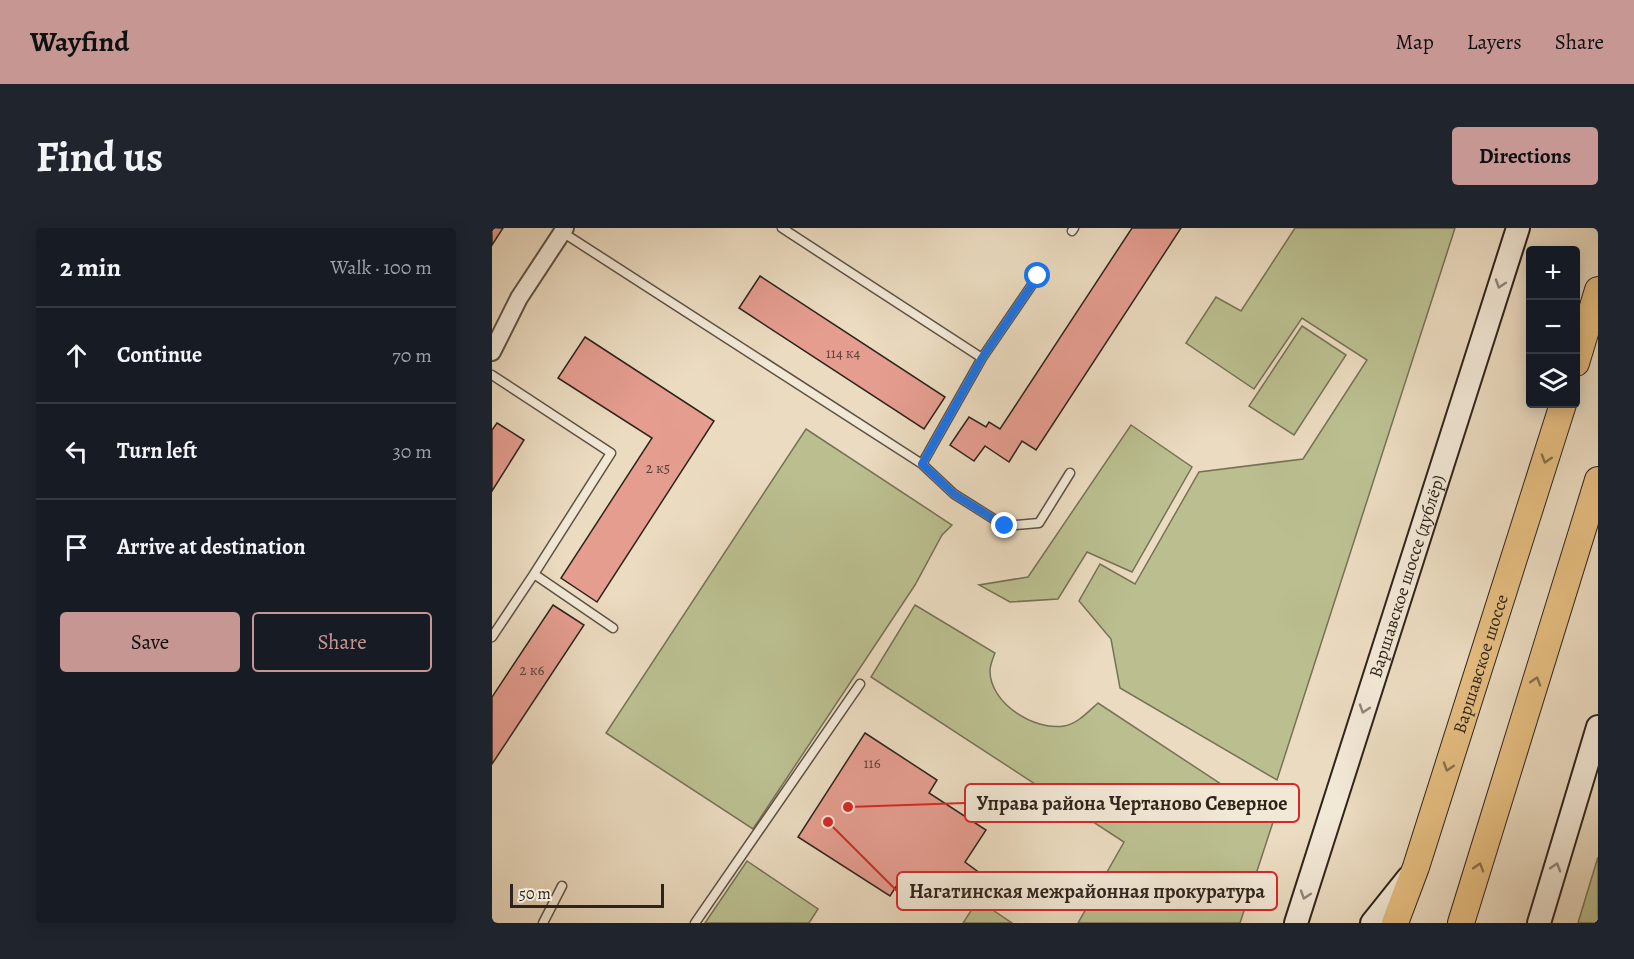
<!DOCTYPE html>
<meta charset="utf-8">
<style>
:root{--surface:#171b24;--page:#20242c;--text:#f1f3f6;--muted:#9ea1a6;--line:#363941;--accent:#c59692}
body{margin:0;font-family:Alegreya,serif;background:var(--page);color:var(--text)}
.controls{position:absolute;right:18px;top:18px;display:grid;overflow:hidden;border-radius:6px;box-shadow:0 3px 15px #0003}
.controls button{width:54px;height:54px;display:grid;place-items:center;padding:0;border:0;border-bottom:2px solid var(--line);background:var(--surface);color:var(--text);font:30px sans-serif}
.scale{position:absolute;left:18px;bottom:15px;width:154px;box-sizing:border-box;padding-left:6px;border:3px solid #2f241c;border-top:0;font-size:16px;line-height:21px;white-space:nowrap;color:#2f241c;-webkit-text-stroke:4px #f2e8d6;paint-order:stroke}
.stop{position:absolute;width:18px;height:18px;margin:-14px;border:4px solid #1a73e8;border-radius:50%;background:#fff}
.stop.end{background:#1a73e8;border-color:#fff;box-shadow:0 2px 6px #0008}
.list{margin:0;padding:0;list-style:none}
h2{display:flex;justify-content:space-between;align-items:center;height:78px;margin:0;padding:0 24px;font-size:26px}
h2 small{font-size:20px;font-weight:400;color:var(--muted)}
.list li{display:grid;grid-template-columns:39px 1fr auto;gap:18px;align-items:center;box-sizing:border-box;height:96px;padding:0 24px;border-top:2px solid var(--line)}
.list b{display:block;font-size:22px;white-space:nowrap}
.list em{font-size:20px;font-style:normal;color:var(--muted)}
.actions{display:flex;gap:12px;padding:18px 24px}
.actions a{flex:1;padding:14px 0;border:2px solid var(--accent);border-radius:6px;text-align:center;font-size:21px;color:var(--accent)}
.actions .main{background:var(--accent);color:#111}
.icon{flex:none;width:33px;height:33px;fill:none;stroke:currentColor;stroke-width:2;stroke-linecap:round;stroke-linejoin:round}
.map{position:relative;flex:none;width:1106px;height:695px;overflow:hidden;border-radius:6px}
header{display:flex;align-items:center;gap:36px;box-sizing:border-box;height:84px;padding:0 30px;background:var(--accent);color:#111}
header strong{font-size:28px}
nav{display:flex;gap:33px;margin-inline-start:auto;font-size:21px}
.intro{display:flex;align-items:center;justify-content:space-between;box-sizing:border-box;height:144px;padding:0 36px}
h1{margin:0;font-size:42px}
.button{padding:15px 27px;border-radius:6px;background:var(--accent);color:#111;font-size:21px;font-weight:700}
main{display:flex;gap:36px;padding:0 36px}
aside{flex:1;background:var(--surface);border-radius:6px;box-shadow:0 3px 15px #0003}
.map>svg:first-child{display:block}
.green{fill:#bbbf90;stroke:#757256;stroke-width:1.5}
.building{fill:#e59d90;stroke:#2f241c;stroke-width:1.5}
.lines{fill:none;stroke-linecap:round;stroke-linejoin:round}
.service-casing{stroke:#5e5245;stroke-width:11}
.minor-casing{stroke:#5e5245;stroke-width:20}
.secondary-casing{stroke:#2f241c;stroke-width:26}
.primary-casing{stroke:#2f241c;stroke-width:28}
.service{stroke:#f2e8d6;stroke-width:8}
.minor{stroke:#f2e8d6;stroke-width:16}
.secondary{stroke:#f2e8d6;stroke-width:22}
.primary{stroke:#e6be80;stroke-width:26}
.oneway{stroke:#908679}
.oneway2{stroke:#8a714e}
.route{stroke:#1a73e8;stroke-width:8}
.labels{text-anchor:middle;dominant-baseline:central;stroke-width:4.5;stroke-linejoin:round;paint-order:stroke}
.number-label{font-size:15px;fill:#5c4239}
.street-label{font-size:18px;fill:#2f241c;stroke:#f2e8d6}
.leader{fill:none;stroke:#d62828;stroke-width:2}
.callout-dot{fill:#d62828;stroke:#f2e8d6;stroke-width:2}
.callout{fill:#f2e8d6;stroke:#d62828;stroke-width:2}
.callout-label{font-size:20px;text-anchor:middle;font-weight:bold;fill:#2f241c}
</style>
<header>
<strong>Wayfind</strong>
<nav><a>Map</a><a>Layers</a><a>Share</a></nav>
</header>
<div class="intro"><h1>Find us</h1><a class="button">Directions</a></div>
<main>
<aside>
<h2>2 min<small>Walk · 100 m</small></h2>
<ul class="list">
<li><svg class="icon" aria-label="ahead" viewBox="0 0 24 24"><path d="M12 20V5M6 11l6-6 6 6"/></svg><div><b>Continue</b></div><em>70 m</em></li>
<li><svg class="icon" aria-label="left" viewBox="0 0 24 24"><path d="M17 20v-9H6M10 6l-5 5 5 5"/></svg><div><b>Turn left</b></div><em>30 m</em></li>
<li><svg class="icon" aria-label="arrive" viewBox="0 0 24 24"><path d="M6 21V4h12l-3 4 3 4H6"/></svg><div><b>Arrive at destination</b></div></li>
</ul>
<div class="actions"><a class="main">Save</a><a>Share</a></div>
</aside>
<div class="map">
<svg width="1106" height="695" viewBox="0 0 1106 695">
<rect width="100%" height="100%" fill="#ebdbc0"/>
<filter id="stains"><feTurbulence type="fractalNoise" baseFrequency=".00333" numOctaves="4"/><feColorMatrix values="0 0 0 0 .2 0 0 0 0 .09 0 0 0 0 .02 0 0 0 .5 -.17"/></filter>
<radialGradient id="worn" r=".72"><stop offset=".6" stop-color="#630" stop-opacity="0"/><stop offset="1" stop-color="#630" stop-opacity=".3"/></radialGradient>
<!-- green -->
<path class="green" d="M803 0H963L785 552 628 460 619 411 587 373 608 336 643 356 707 244 811 231 875 132 810 90 762 161 694 115 724 69 749 83Z
M810 98 854 127 802 207 757 178Z
M639 197 700 239 640 344 595 324 566 371 518 374 487 357 536 349Z
M314 201 460 297 450 307 423 357 261 601 114 505Z
M423 377 503 425C501 430 498 437 498 443 498 475 542 503 572 498 585 496 596 484 606 475L782 591 748 695H586L632 614 379 449Z
M1106 629V695H1086Z
M255 633 326 681 317 695H213Z
M486 672 520 695H471Z"/>
<!-- building -->
<path class="building" d="M0 0H11L0 17Z
M640 0H689L544 222 530 213 517 234 493 218 482 233 458 217 477 189 494 199 497 194 508 201Z
M268 48 453 169 432 201 247 80Z
M93 109 222 193 105 374 69 350 160 210 66 150Z
M5 195 32 212 0 263V202Z
M61 377 92 397 0 536V469Z
M373 505 445 552 437 565 494 602 473 634 485 643 476 656 463 648 444 678 407 654 398 668 306 609Z"/>
<g class="lines">
<!-- service casing -->
<g class="service-casing">
<path id="service" d="M290 0 490 130 546 48
M580 3 582 0
M70 4 430 236
M490 130 430 236 462 266 513 298 547 295 578 245
M0 147 119 225 42 346
M0 409 42 346 121 400
M51 695 70 658
M203 695 368 456"/>
</g>
<!-- minor casing -->
<g class="minor-casing">
<path id="minor" d="M0 124 27 70 73 0"/>
</g>
<!-- secondary casing -->
<g class="secondary-casing">
<g id="secondary">
<path id="s1" d="M804 695 1026 0"/>
<path d="M880 695 916 650"/>
<path d="M1047 695 1106 499"/>
</g>
</g>
<!-- primary casing -->
<g class="primary-casing">
<g id="primary">
<path d="M1084 135 1106 62"/>
<path id="s2" d="M903 695 924 639 1071 176"/>
<path d="M969 695 1106 252"/>
</g>
</g>
<!-- service -->
<use href="#service" class="service"/>
<!-- minor -->
<use href="#minor" class="minor"/>
<!-- secondary -->
<use href="#secondary" class="secondary"/>
<!-- primary -->
<use href="#primary" class="primary"/>
</g>
<!-- one-way arrows -->
<defs><path id="oneway-chevron" d="M-2-3.5L2.5 0L-2 3.5" fill="none" stroke-width="1.6" stroke-linecap="round" stroke-linejoin="round" transform="scale(1.5)"/></defs>
<g class="oneway">
<use href="#oneway-chevron" transform="translate(1008 56) rotate(108)"/>
<use href="#oneway-chevron" transform="translate(872 481) rotate(108)"/>
<use href="#oneway-chevron" transform="translate(1064 639) rotate(-73)"/>
<use href="#oneway-chevron" transform="translate(813 667) rotate(108)"/>
</g>
<g class="oneway2">
<use href="#oneway-chevron" transform="translate(1054 231) rotate(107)"/>
<use href="#oneway-chevron" transform="translate(1044 453) rotate(-73)"/>
<use href="#oneway-chevron" transform="translate(956 539) rotate(108)"/>
<use href="#oneway-chevron" transform="translate(987 639) rotate(-73)"/>
</g>
<g class="lines">
<!-- route -->
<path class="route" d="M513 298 462 266 430 236 490 130 546 48"/>
</g>
<g class="labels">
<!-- number labels -->
<g class="number-label">
<text x="351" y="125">114 к4</text>
<text x="166" y="240">2 к5</text>
<text x="40" y="442">2 к6</text>
<text x="380" y="535">116</text>
</g>
<!-- street labels -->
<g class="street-label">
<text stroke="none"><textPath href="#s1" startOffset="364">Варшавское шоссе (дублёр)</textPath></text>
<text stroke="none"><textPath href="#s2" startOffset="273">Варшавское шоссе</textPath></text>
</g>
</g>
<!-- callouts -->
<path class="leader" d="M356 579L473 575M336 594L405 663"/>
<g class="callout-dot">
<circle cx="356" cy="579" r="6"/>
<circle cx="336" cy="594" r="6"/>
</g>
<g class="callout">
<rect x="473" y="556" width="334" height="38" rx="6"/>
<rect x="405" y="644" width="380" height="38" rx="6"/>
</g>
<g class="callout-label">
<text x="640" y="582">Управа района Чертаново Северное</text>
<text x="595" y="670">Нагатинская межрайонная прокуратура</text>
</g>
<rect width="100%" height="100%" filter="url(#stains)"/>
<rect width="100%" height="100%" fill="url(#worn)"/>
</svg>
<div class="controls">
<button>+</button>
<button>−</button>
<button><svg class="icon" aria-label="layers" viewBox="0 0 24 24"><path d="M12 4l9 5-9 5-9-5zM3 14l9 5 9-5"/></svg></button>
</div>
<div class="scale">50 m</div>
<div class="stop" style="left:546px;top:48px"></div>
<div class="stop end" style="left:513px;top:298px"></div>
</div>
</main>
